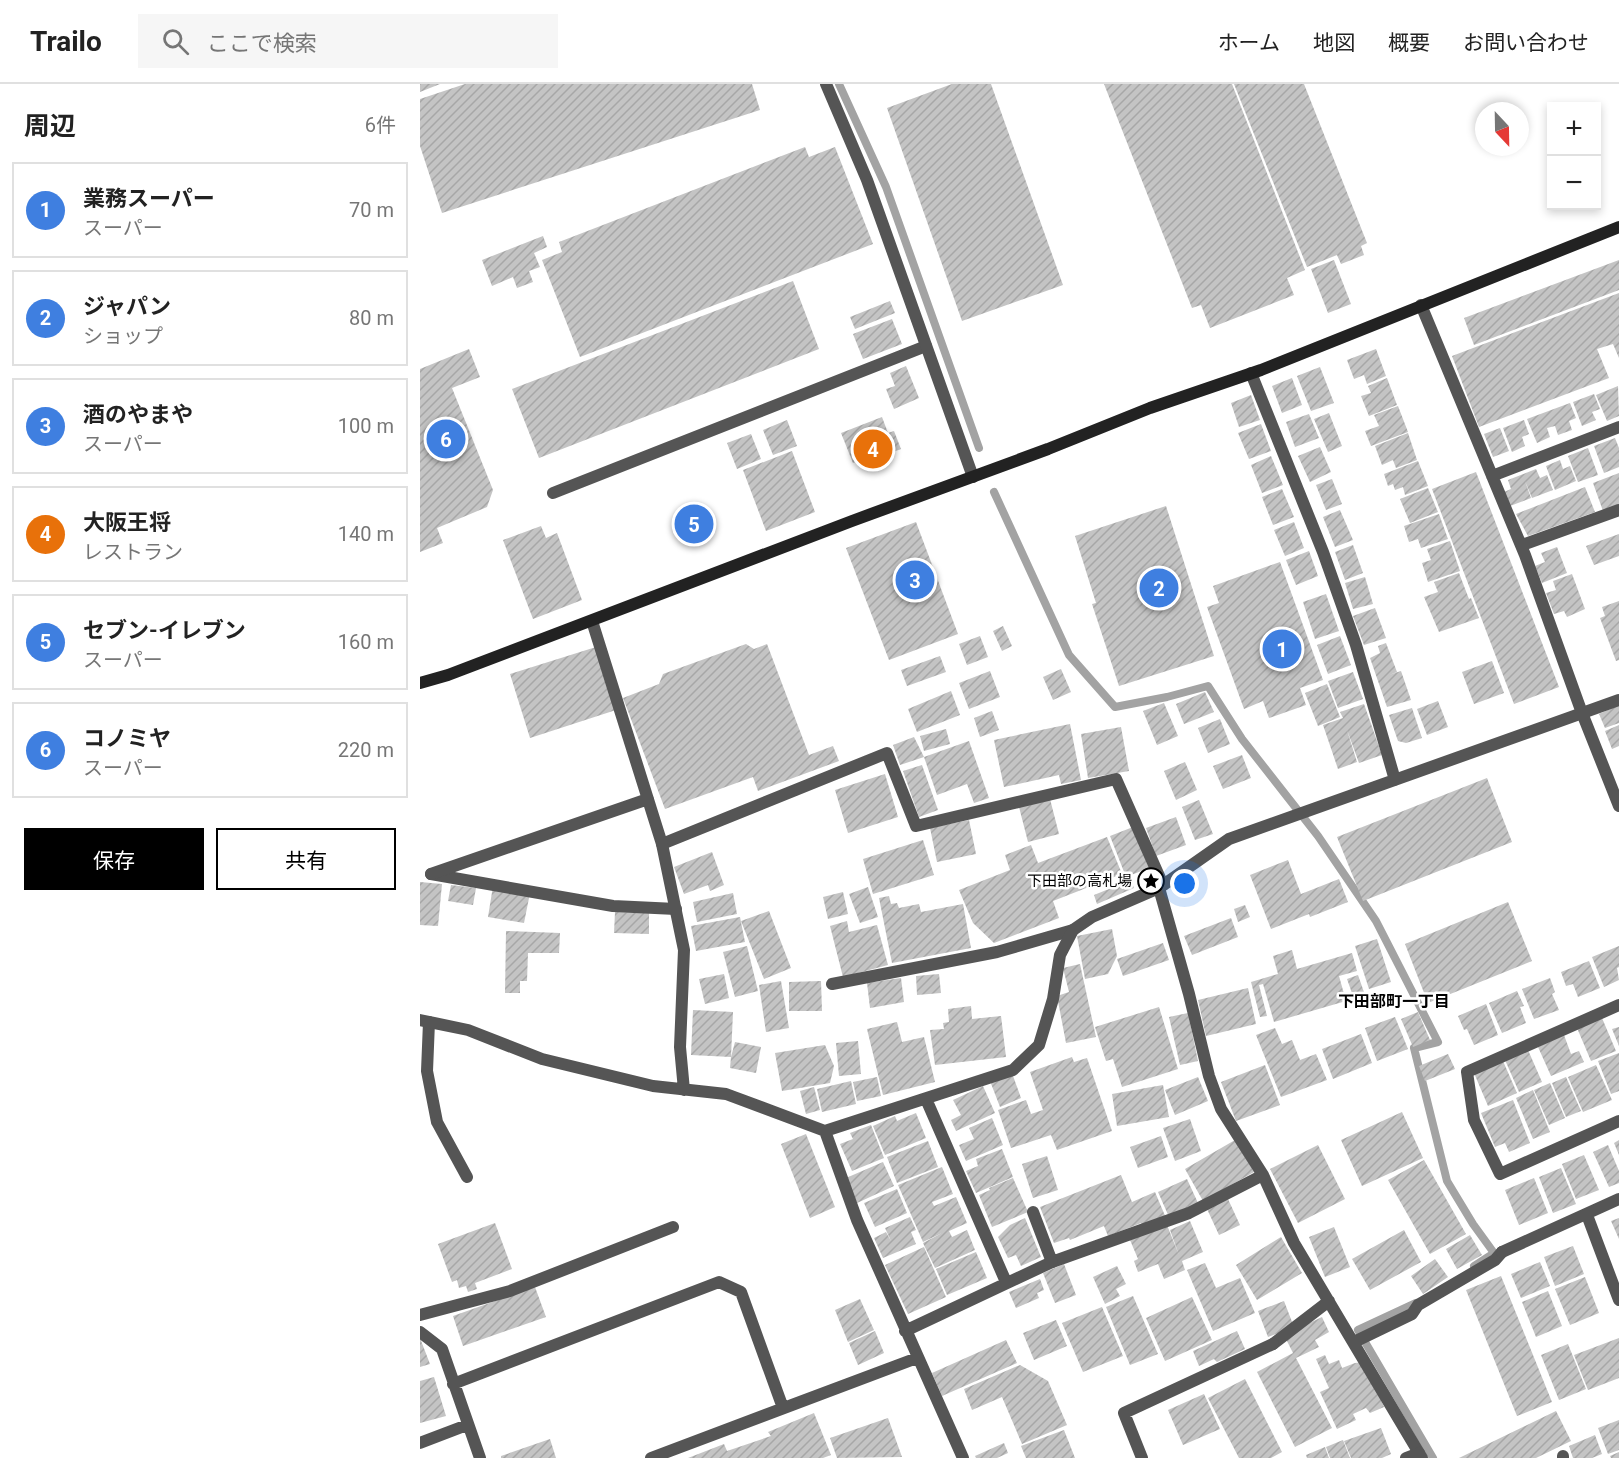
<!DOCTYPE html>
<html lang="ja">
<meta charset="utf-8">
<style>
:root{--surface:#fff;--page:#f6f6f6;--text:#222;--muted:#767676;--line:#e0e0e0;--accent:#000}
body{margin:0;font-family:Roboto,"Noto Sans JP",sans-serif;background:var(--page);color:var(--text)}
.controls{position:absolute;right:18px;top:18px;display:grid;overflow:hidden;border-radius:0px;box-shadow:0 3px 9px #0003}
.controls button{width:54px;height:54px;display:grid;place-items:center;padding:0;border:0;border-bottom:2px solid var(--line);background:var(--surface);color:var(--text);font:30px sans-serif}
.compass{position:absolute;left:1055px;top:18px;width:54px;height:54px;border-radius:50%;background:var(--surface);box-shadow:0 3px 9px #0003;rotate:158deg}
.you{position:absolute;left:765px;top:800px;width:21px;height:21px;margin:-15px;border:4px solid #fff;border-radius:50%;background:#1a73e8;box-shadow:0 0 0 9px #1a73e833}
.badge{display:grid;place-items:center;width:39px;height:39px;border-radius:50%;background:var(--accent);color:#fff;font-size:20px;font-weight:700}
.pin{position:absolute;translate:-50% -50%;border:3px solid #fff;box-shadow:0 2px 6px #0006}
.list{margin:0;padding:0;list-style:none}
h2{display:flex;justify-content:space-between;align-items:center;height:78px;margin:0;padding:0 24px;font-size:26px}
h2 small{font-size:20px;font-weight:400;color:var(--muted)}
.list li{display:grid;grid-template-columns:39px 1fr auto;gap:18px;align-items:center;box-sizing:border-box;height:96px;margin:0 12px 12px;padding:0 12px;border:2px solid var(--line);border-radius:0px}
.list b{display:block;font-size:22px;white-space:nowrap}
.list p{margin:0;font-size:20px;white-space:nowrap;color:var(--muted)}
.list em{font-size:20px;font-style:normal;color:var(--muted)}
.actions{display:flex;gap:12px;padding:18px 24px}
.actions a{flex:1;padding:14px 0;border:2px solid var(--accent);border-radius:0px;text-align:center;font-size:21px;color:var(--accent)}
.actions .main{background:var(--accent);color:#fff}
.icon{flex:none;width:33px;height:33px;fill:none;stroke:currentColor;stroke-width:2;stroke-linecap:round;stroke-linejoin:round}
.map{position:relative;flex:none;width:1199px;height:1374px;overflow:hidden}
header{display:flex;align-items:center;gap:36px;box-sizing:border-box;height:84px;padding:0 30px;background:var(--surface);border-bottom:2px solid var(--line)}
header strong{font-size:28px}
nav{display:flex;gap:33px;margin-inline-start:auto;font-size:21px}
.search{width:420px;height:54px;background:var(--page);display:flex;align-items:center;gap:15px;box-sizing:border-box;padding:0 21px;border-radius:0px;color:var(--muted);font-size:22px}
main{display:flex}
aside{flex:1;background:var(--surface)}
.map>svg:first-child{display:block}
.lines{fill:none;stroke-linecap:round;stroke-linejoin:round}
.stream{stroke:#a3a3a3;stroke-width:8}
.building{fill:url(#building-hatch)}
.lane{stroke:#555;stroke-width:12}
.street{stroke:#555;stroke-width:12}
.secondary{stroke:#222;stroke-width:12}
.labels{text-anchor:middle;dominant-baseline:central;stroke-width:5;stroke-linejoin:round;paint-order:stroke}
.poi-label{font-size:15px;fill:#000;stroke:#fff;text-anchor:end}
.neighbourhood-label{font-size:16px;font-weight:bold;fill:#000;stroke:#fff}
</style>
<header>
<strong>Trailo</strong>
<div class="search"><svg class="icon" aria-label="search" viewBox="0 0 24 24"><circle cx="10" cy="10" r="6"/><path d="M15 15l6 6"/></svg>ここで検索</div>
<nav><a>ホーム</a><a>地図</a><a>概要</a><a>お問い合わせ</a></nav>
</header>
<main>
<aside>
<h2>周辺<small>6件</small></h2>
<ul class="list">
<li><span class="badge" style="background:#3f7fe0">1</span><div><b>業務スーパー</b><p>スーパー</p></div><em>70 m</em></li>
<li><span class="badge" style="background:#3f7fe0">2</span><div><b>ジャパン</b><p>ショップ</p></div><em>80 m</em></li>
<li><span class="badge" style="background:#3f7fe0">3</span><div><b>酒のやまや</b><p>スーパー</p></div><em>100 m</em></li>
<li><span class="badge" style="background:#e8710a">4</span><div><b>大阪王将</b><p>レストラン</p></div><em>140 m</em></li>
<li><span class="badge" style="background:#3f7fe0">5</span><div><b>セブン-イレブン</b><p>スーパー</p></div><em>160 m</em></li>
<li><span class="badge" style="background:#3f7fe0">6</span><div><b>コノミヤ</b><p>スーパー</p></div><em>220 m</em></li>
</ul>
<div class="actions"><a class="main">保存</a><a>共有</a></div>
</aside>
<div class="map">
<svg width="1199" height="1374" viewBox="0 0 1199 1374">
<defs>
<pattern id="building-hatch" width="6" height="6" patternUnits="userSpaceOnUse" patternTransform="scale(1.5)"><rect width="6" height="6" fill="#c4c4c4"/><path d="M-1 1l2-2M0 6l6-6M5 7l2-2" fill="none" stroke="#a7a7a7"/></pattern>
</defs>
<rect width="100%" height="100%" fill="#fff"/>
<g class="lines">
<!-- stream -->
<path class="stream" d="M419 0 466 103 559 364
M574 408 649 571 695 623 747 613 788 602 822 655 898 752 956 837 1018 958 994 964 1027 1097 1053 1140 1074 1169 1054 1182
M996 1219 938 1246 1013 1374"/>
</g>
<!-- building -->
<path class="building" d="M0 0H20L0 8Z
M45 0H332L340 26 22 129 0 62V15Z
M532 0H571L643 201 542 237 467 24Z
M684 0H812L885 186 867 194 874 211 790 244 781 221 772 224Z
M814 0H884L947 159 941 162 944 171 921 180 917 171 887 183Z
M385 63 389 73 415 63 453 160 160 273 122 176 142 168 139 158Z
M123 152 127 163 114 169 120 183 109 187 113 198 97 204 93 193 72 202 62 176Z
M914 176 931 220 908 229 891 185Z
M1199 176V206L1054 261 1044 234Z
M373 197 399 265 119 374 92 305Z
M1199 209V274L1193 260 1177 265 1189 294 1059 343 1032 272Z
M470 217 475 229 435 245 430 233Z
M472 235 482 260 443 275 433 250Z
M49 265 60 293 32 304 73 406 67 423 17 444 23 459 0 468V285Z
M956 265 966 292 947 300 944 291 934 295 927 276Z
M486 282 499 314 474 325 466 305 475 302 470 289Z
M900 283 914 319 891 327 877 292Z
M872 294 882 321 862 329 852 302Z
M967 294 977 321 949 332 941 312 951 309 948 302Z
M1198 302 1199 332 1187 337 1176 311Z
M1174 310 1180 325 1172 328 1176 336 1162 342 1153 318Z
M831 311 840 336 819 343 811 319Z
M1150 319 1156 334 1149 337 1152 346 1138 351 1135 342 1127 344 1130 353 1117 359 1107 335Z
M978 322 988 348 951 362 945 347 959 342 954 331Z
M909 329 922 362 908 368 894 335Z
M889 330 899 354 875 363 866 338Z
M462 333 468 349 474 347 481 365 460 373 459 370 433 379 421 349Z
M367 336 377 362 353 371 343 346Z
M1104 336 1109 350 1102 353 1105 362 1092 368 1083 344Z
M841 340 851 367 829 375 818 349Z
M1080 344 1089 367 1073 373 1064 350Z
M988 349 997 376 976 384 973 376 962 381 955 362Z
M331 350 341 375 317 385 307 359Z
M1195 354 1199 364V383L1184 389 1174 362Z
M900 363 911 388 890 398 878 372Z
M1168 364 1178 391 1158 398 1148 372Z
M372 367 395 428 346 447 323 386Z
M851 372 863 401 842 409 831 381Z
M1140 376 1143 385 1150 382 1156 397 1135 406 1126 382Z
M998 377 1008 402 985 411 983 403 975 406 973 400 968 402 964 390Z
M1116 385 1120 394 1127 391 1133 406 1112 414 1105 397 1111 414 1090 422 1084 408 1091 405 1088 396Z
M1056 388 1139 603 1094 620 1012 405Z
M1199 389V421L1183 427 1173 399Z
M912 395 922 420 906 426 896 401Z
M1165 403 1175 428 1108 452 1096 430Z
M1008 404 1018 428 990 439 980 415Z
M862 405 874 433 853 441 842 413Z
M746 422 794 572 699 602 672 520 676 519 655 452Z
M920 426 933 456 915 463 903 433Z
M1019 430 1028 455 1001 464 998 455 989 458 984 442Z
M496 438 538 550 469 576 426 464Z
M874 438 884 464 865 472 854 446Z
M121 442 126 454 137 449 162 516 113 535 83 456Z
M1199 450V472L1174 481 1166 462Z
M1030 457 1040 487 1008 498 1002 479 1011 476 1007 465Z
M933 461 943 489 925 496 915 468Z
M1137 463 1147 489 1122 499 1115 482 1125 478 1121 469Z
M889 467 898 492 876 501 866 476Z
M860 478 903 596 880 604 886 621 849 634 843 617 824 625 787 523 799 519 793 502Z
M1039 489 1049 515 1051 514 1059 534 1019 548 1004 513 1018 508 1014 498Z
M1152 490 1165 525 1147 533 1144 527 1134 530 1126 509 1136 506 1133 497Z
M945 493 953 520 933 525 925 499Z
M906 510 919 547 895 555 883 518Z
M1199 517V576L1196 577 1180 534 1185 532 1182 523Z
M955 524 966 554 944 561 933 532Z
M583 542 592 562 582 567 573 547Z
M560 552 568 573 547 581 539 560Z
M920 552 931 581 908 590 897 561Z
M966 559 977 588 969 591 981 587 991 616 967 623 950 574 960 569 958 562Z
M326 560 334 565 347 560 389 671 413 662 419 677 338 707 333 693 245 725 203 614 239 600 243 590Z
M176 563 196 626 110 654 90 590Z
M520 572 526 588 487 602 481 586Z
M1072 577 1084 609 1054 620 1042 588Z
M641 585 651 608 633 616 623 593Z
M570 587 580 613 549 625 539 599Z
M933 588 943 615 918 624 908 597Z
M907 600 920 633 898 642 885 609Z
M531 607 540 631 497 648 488 625Z
M785 608 794 628 764 640 756 620Z
M1018 617 1028 643 1007 651 997 625Z
M744 619 758 652 737 661 723 627Z
M944 620 962 671 939 679 927 646 937 678 918 685 903 641 923 634 920 628Z
M1199 621V639L1185 644 1179 630Z
M992 624 1002 654 986 659 978 657 969 631Z
M572 627 579 646 560 653 554 634Z
M800 635 810 660 788 669 778 644Z
M650 640 661 696 641 700 639 691 584 703 574 656Z
M1199 641V662L1192 665 1185 647Z
M701 643 709 687 668 694 661 650Z
M526 645 530 660 504 667 500 652Z
M494 653 504 673 549 657 569 714 554 719 547 700 517 711 504 673 480 681 473 661Z
M822 671 831 694 803 705 793 682Z
M765 678 777 706 756 716 744 687Z
M502 681 518 726 499 733 483 687Z
M465 690 478 733 428 749 415 706Z
M1067 694 1092 758 943 817 917 753Z
M630 715 639 750 608 758 599 723Z
M779 716 793 750 775 756 762 723Z
M756 733 766 761 736 772 726 744Z
M549 736 556 770 517 778 510 744Z
M713 743 729 784 706 793 690 752Z
M687 753 702 790 633 817 639 834 574 859 553 839 539 806 590 786 585 771 611 761 618 779Z
M503 756 514 791 453 810 443 775Z
M292 768 304 801 290 807 288 801 264 810 254 783Z
M868 776 881 810 919 795 928 818 890 833 889 830 851 845 830 791Z
M711 796 714 804 677 820 674 811Z
M0 798 22 800 18 842 0 841Z
M31 801 56 804 53 821 28 817Z
M73 802 110 809 104 839 68 833Z
M448 803 458 833 440 839 429 810Z
M423 808 428 830 408 835 403 813Z
M313 809 317 830 277 838 273 818Z
M469 812 471 820 477 819 479 824 499 820 501 828 543 820 551 864 472 879 459 814Z
M1088 818 1112 877 1008 919 985 860Z
M825 821 830 833 818 838 814 825Z
M349 827 371 884 344 895 321 837Z
M195 828 229 829V850L194 849Z
M320 833 325 858 276 867 271 842Z
M811 834 818 853 772 871 764 852Z
M427 837 429 848 457 841 468 881 423 893 410 842Z
M692 845 697 872 688 890 665 895 657 852Z
M86 847 140 849 139 869H108L107 897H100V909H85Z
M957 855 971 898 949 905 935 862Z
M743 859 749 876 703 892 697 875Z
M327 862 338 907 315 913 303 868Z
M1199 862V883L1197 884 1199 896 1184 903 1172 873Z
M872 866 877 885 932 869 937 887 919 892 926 917 854 938 843 900 839 901 847 932 840 933 831 898 858 890 853 872Z
M1169 877 1180 904 1158 913 1153 900 1146 902 1141 888Z
M660 880 676 953 646 959 637 912 649 908 643 884Z
M304 890 309 914 285 920 279 895Z
M519 890 521 909 497 911 496 892Z
M938 891 945 911 934 915 927 895Z
M481 894 484 918 450 924 447 899Z
M1130 894 1135 908 1132 910 1139 926 1114 935 1102 905Z
M361 897 369 944 346 948 339 901Z
M401 897 402 927H369V898Z
M828 904 836 940 786 952 778 916Z
M1097 907 1104 922 1100 923 1106 939 1082 949 1069 919Z
M1066 920 1078 951 1054 961 1047 945 1044 946 1038 932Z
M551 922 552 935 581 932 586 973 515 981 510 946 524 945 523 939 529 938 528 925Z
M739 923 758 985 702 1003 693 975 686 977 675 943Z
M273 926 313 928 311 973 315 958 341 963 336 989 310 984 311 973 271 971Z
M998 928 1010 956 993 963 981 935Z
M768 929 778 977 760 981 749 933Z
M975 933 988 965 957 977 945 944Z
M1182 934 1196 967 1171 977 1157 944Z
M477 938 482 958 504 953 515 998 463 1011 447 945Z
M1199 943V962L1192 945Z
M855 944 862 960 872 956 880 976 896 970 907 996 861 1013 836 951Z
M941 950 952 979 913 995 902 965Z
M1144 951 1151 970 1159 967 1164 978 1131 992 1118 963Z
M438 957 441 990 419 992 416 959Z
M405 961 414 982 410 999 362 1007 355 969Z
M1108 966 1122 998 1099 1008 1085 976Z
M1199 969V1007L1191 1010 1178 977Z
M1028 970 1035 985 1005 997 999 982Z
M652 973 654 978 667 974 692 1047 637 1066 631 1051 591 1064 578 1026 606 1016 611 1030 623 1026 610 988Z
M1083 977 1097 1009 1068 1022 1054 989Z
M845 981 860 1021 816 1037 801 998Z
M1176 981 1192 1016 1163 1028 1148 993Z
M592 989 601 1014 580 1023 570 997Z
M457 993 461 1012 437 1017 433 998Z
M778 993 788 1017 755 1031 745 1006Z
M1146 993 1161 1027 1146 1033 1132 999Z
M431 997 436 1020 402 1028 397 1005Z
M1130 999 1145 1034 1129 1041 1114 1006Z
M743 1001 749 1033 697 1042 692 1010Z
M563 1002 575 1029 536 1047 531 1036 541 1031 533 1016Z
M394 1003 400 1026 386 1030 380 1007Z
M1113 1006 1130 1048 1113 1055 1096 1014Z
M1093 1016 1110 1059 1089 1068 1085 1059 1075 1063 1061 1029Z
M982 1028 1003 1074 942 1102 921 1056Z
M496 1029 506 1054 465 1071 453 1042 475 1032 477 1037Z
M572 1034 583 1061 546 1077 539 1061 554 1055 549 1044Z
M770 1035 781 1067 755 1077 743 1044Z
M451 1041 464 1074 432 1087 420 1060 433 1055 430 1049Z
M386 1050 415 1123 390 1134 361 1060Z
M741 1052 748 1073 718 1084 710 1063Z
M815 1056 834 1088 783 1117 765 1085Z
M1199 1056V1071L1194 1059Z
M508 1057 518 1083 477 1099 467 1073Z
M898 1061 925 1115 878 1139 850 1085Z
M1188 1061 1199 1087V1099L1189 1103 1173 1068Z
M582 1065 593 1093 556 1109 546 1087 558 1082 556 1075Z
M1164 1071 1179 1106 1156 1115 1142 1080Z
M627 1072 638 1106 613 1114 602 1080Z
M1004 1076 1046 1150 1010 1170 968 1096Z
M463 1078 474 1102 437 1119 426 1094Z
M522 1083 533 1110 512 1118 514 1122 536 1113 547 1139 529 1147 532 1153 547 1146 555 1166 515 1184 503 1159 522 1149 503 1158 478 1101Z
M1141 1084 1156 1120 1133 1129 1119 1093Z
M701 1091 712 1118 735 1108 746 1134 723 1144 721 1139 688 1152 684 1142 650 1156 649 1154 634 1159 620 1123Z
M593 1094 608 1128 572 1143 559 1111 570 1106 569 1104Z
M1114 1094 1128 1129 1099 1141 1085 1106Z
M767 1095 778 1119 749 1133 738 1108Z
M477 1105 487 1129 455 1143 444 1119Z
M808 1115 820 1141 799 1151 787 1125Z
M490 1133 496 1146 491 1148 496 1160 463 1174 454 1154 466 1148 471 1157 465 1144Z
M605 1134 621 1173 601 1182 596 1171 588 1174 578 1153 590 1141Z
M1199 1134V1155L1191 1137Z
M770 1137 783 1168 762 1177 765 1186 744 1195 738 1180 718 1188 714 1177 718 1175 710 1156 747 1141 759 1171 750 1146Z
M75 1139 92 1185 55 1199 57 1205 48 1208 46 1202 39 1204 37 1196 32 1198 18 1160Z
M914 1143 930 1183 905 1193 889 1153Z
M984 1146 1001 1178 950 1206 932 1175Z
M1050 1151 1062 1171 1037 1185 1026 1165Z
M861 1153 882 1189 837 1216 816 1181Z
M1153 1162 1164 1190 1135 1202 1124 1173Z
M504 1163 526 1213 488 1230 465 1181Z
M556 1168 567 1194 527 1211 516 1185Z
M1015 1175 1028 1193 1003 1210 991 1192Z
M1120 1178 1130 1202 1101 1214 1091 1190Z
M785 1179 796 1204 820 1194 835 1229 793 1247 767 1186Z
M644 1180 656 1211 635 1219 623 1189Z
M697 1182 706 1200 696 1205 700 1212 685 1220 673 1193Z
M1081 1192 1132 1318 1097 1332 1046 1206Z
M1165 1193 1179 1229 1150 1241 1135 1205Z
M620 1195 624 1206 617 1209 619 1214 596 1224 589 1208Z
M115 1203 126 1233 43 1262 33 1232Z
M1128 1207 1142 1242 1116 1253 1102 1218Z
M713 1212 738 1270 710 1281 686 1223Z
M772 1213 792 1256 745 1277 726 1234Z
M440 1215 454 1246 428 1258 415 1226Z
M864 1217 874 1243 848 1253 838 1227Z
M682 1223 703 1272 663 1288 642 1239Z
M902 1233 909 1248 895 1256 899 1263 876 1274 912 1344 875 1363 837 1288 873 1269 864 1251Z
M636 1236 647 1262 614 1276 603 1249Z
M455 1247 464 1269 438 1281 429 1259Z
M817 1247 825 1265 797 1278 794 1275 779 1282 773 1267Z
M0 1254 10 1280 0 1283Z
M1199 1254V1294L1168 1306 1154 1271Z
M586 1256 597 1279 522 1312 512 1289Z
M1148 1260 1166 1305 1139 1316 1121 1271Z
M905 1271 909 1280 919 1276 922 1284 935 1279 945 1278 964 1323 950 1329 946 1324 933 1330 936 1336 917 1345 900 1308 909 1304 896 1275Z
M600 1281 628 1297 647 1341 602 1360 582 1313 552 1326 544 1305Z
M14 1293 26 1332 0 1339V1297Z
M825 1295 862 1368 851 1374H819L788 1314Z
M784 1310 800 1345 763 1361 748 1326Z
M1136 1327 1151 1357 1116 1374H1039Z
M394 1329 411 1371 403 1374H268L304 1360 307 1367 351 1352 348 1348Z
M468 1334 482 1373 417 1374 410 1354Z
M1199 1336V1366L1188 1370 1178 1344Z
M961 1344 971 1370 962 1374H931L924 1357Z
M644 1346 655 1374H606L601 1362Z
M1175 1351 1182 1370 1172 1374H1153L1149 1362Z
M130 1355 136 1374H81V1372Z
M923 1356 930 1374H910L906 1363Z
M584 1359 588 1369 577 1374H556L555 1372Z
M905 1363 909 1374H887L886 1371Z
M1199 1368V1374H1191L1190 1372Z"/>
<g class="lines">
<!-- lane -->
<path class="lane" d="M133 409 506 262
M242 760 467 669 496 742 696 695 743 801
M11 790 193 822 256 825
M739 804 769 910 789 992 801 1025 843 1091 874 1159 999 1369
M412 900 577 868 653 846
M9 938 7 987 17 1038 47 1093
M613 1128 632 1178 769 1129 843 1091
M0 1231 90 1207 253 1143
M934 1258 992 1230 998 1221 1075 1176 1082 1168
M853 1260 909 1217"/>
<!-- street -->
<path class="street" d="M406 0 447 96 553 393
M1001 221 1105 471 1162 629 1199 722
M831 289 903 468 936 561 975 696
M1072 392 1199 343
M1102 461 1199 426
M172 537 242 760 264 866 260 963 264 1006
M11 790 228 715
M1199 921 1047 988 1054 1036 1080 1090 1199 1037
M0 936 48 946 122 975 233 1002 306 1010 405 1047 593 986 619 961 633 915 640 871 653 846 672 833 739 804 809 755 1199 616
M506 1015 586 1198
M405 1047 437 1136 543 1374
M1167 1131 1199 1216
M1082 1168 1199 1115
M485 1247 632 1178
M0 1248 22 1265 60 1374
M33 1300 299 1198 321 1208 363 1324
M0 1359 47 1341
M1143 1372V1374
M231 1374 497 1274
M722 1374 704 1329 853 1260
M986 1374 999 1369 1002 1374"/>
<!-- secondary -->
<path class="secondary" d="M0 599 28 591 432 437 628 365 730 324 841 286 1199 143"/>
</g>
<!-- icons -->
<defs>
<g id="sight-ring" transform="scale(1.35)"><circle r="9.5" fill="#fff" stroke="#000" stroke-width="1.5"/><path d="M0-6L1.8-2.2L6-1.7L2.9 1.2L3.7 5.4L0 3.3L-3.7 5.4L-2.9 1.2L-6-1.7L-1.8-2.2Z" fill="#000"/></g>
</defs>
<g fill-rule="evenodd">
<use href="#sight-ring" x="731" y="797"/>
</g>
<g class="labels">
<!-- poi labels -->
<g class="poi-label">
<text x="712" y="797">下田部の高札場</text>
</g>
<!-- neighbourhood labels -->
<g class="neighbourhood-label">
<text x="974" y="917">下田部町一丁目</text>
</g>
</g>
</svg>
<div class="controls">
<button>+</button>
<button>−</button>
</div>
<svg class="compass" viewBox="-18 -18 36 36"><path d="M0-13l5 13h-10z" fill="#e53935"/><path d="M0 13l5-13h-10z" fill="#767676"/></svg>
<div class="you"></div>
<div class="pin badge" style="left:862px;top:565px;background:#3f7fe0">1</div>
<div class="pin badge" style="left:739px;top:504px;background:#3f7fe0">2</div>
<div class="pin badge" style="left:495px;top:496px;background:#3f7fe0">3</div>
<div class="pin badge" style="left:453px;top:365px;background:#e8710a">4</div>
<div class="pin badge" style="left:274px;top:440px;background:#3f7fe0">5</div>
<div class="pin badge" style="left:26px;top:355px;background:#3f7fe0">6</div>
</div>
</main>
